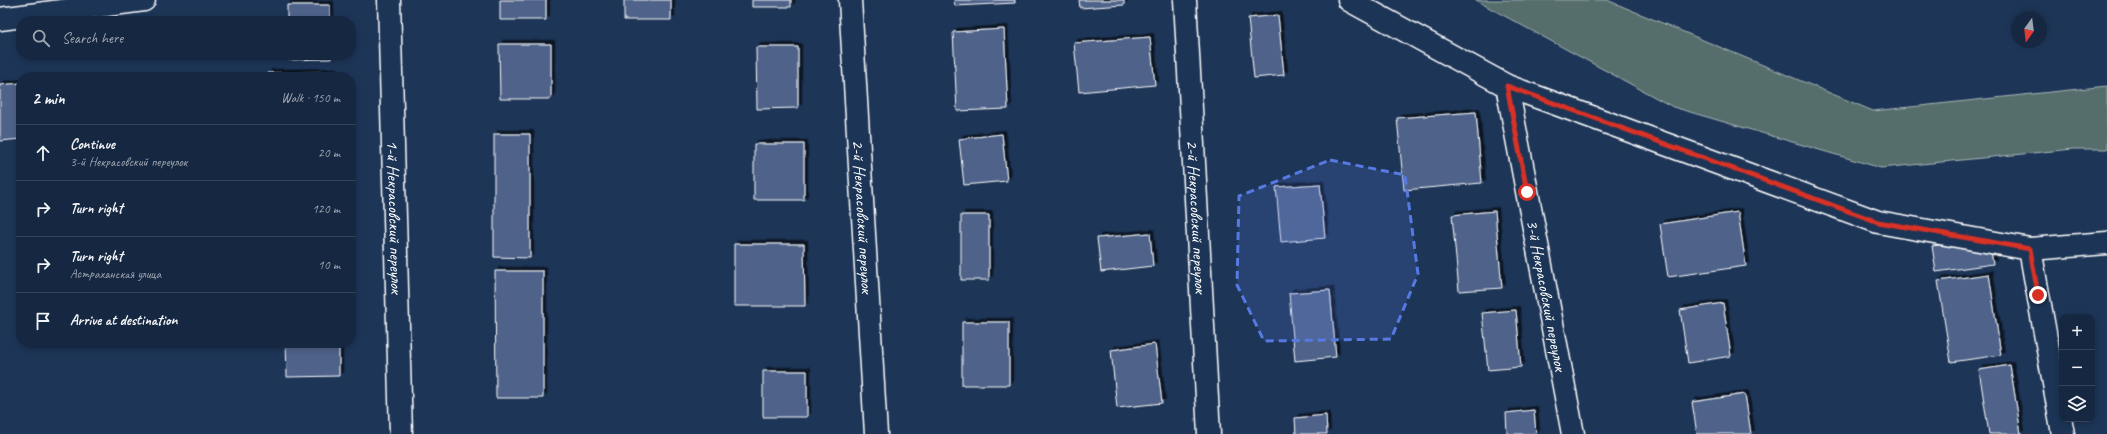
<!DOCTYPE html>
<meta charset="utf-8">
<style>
:root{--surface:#162841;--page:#1f3048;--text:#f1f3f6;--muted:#9ea6b1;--line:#35445a}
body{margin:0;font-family:Caveat,sans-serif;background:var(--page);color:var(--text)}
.controls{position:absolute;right:12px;bottom:12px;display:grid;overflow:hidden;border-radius:8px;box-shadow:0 2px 6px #0003}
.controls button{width:36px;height:36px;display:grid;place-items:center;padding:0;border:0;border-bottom:1px solid var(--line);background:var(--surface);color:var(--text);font:20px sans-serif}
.compass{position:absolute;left:2011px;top:12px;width:36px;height:36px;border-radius:50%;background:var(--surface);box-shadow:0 2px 6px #0003;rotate:194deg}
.stop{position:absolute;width:12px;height:12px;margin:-9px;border:3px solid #d93025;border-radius:50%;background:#fff}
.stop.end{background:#d93025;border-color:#fff;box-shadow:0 1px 4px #0008}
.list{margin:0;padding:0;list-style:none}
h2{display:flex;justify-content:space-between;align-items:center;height:52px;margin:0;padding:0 16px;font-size:17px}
h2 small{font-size:13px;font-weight:400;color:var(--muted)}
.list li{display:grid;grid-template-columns:26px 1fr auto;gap:12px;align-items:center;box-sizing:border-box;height:56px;padding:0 16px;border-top:1px solid var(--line)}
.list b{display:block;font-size:15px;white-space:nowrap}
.list p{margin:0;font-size:13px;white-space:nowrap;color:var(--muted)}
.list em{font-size:13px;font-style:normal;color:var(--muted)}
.icon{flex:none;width:22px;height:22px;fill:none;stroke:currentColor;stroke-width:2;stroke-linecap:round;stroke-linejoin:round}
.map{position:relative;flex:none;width:2107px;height:434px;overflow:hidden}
.search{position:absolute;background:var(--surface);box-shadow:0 2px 6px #0003;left:16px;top:16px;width:340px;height:44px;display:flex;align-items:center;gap:10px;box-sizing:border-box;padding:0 14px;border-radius:16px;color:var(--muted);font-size:15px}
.panel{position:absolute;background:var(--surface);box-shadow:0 2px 6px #0003;left:16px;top:72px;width:340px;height:276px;border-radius:16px}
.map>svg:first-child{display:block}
.green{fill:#546e6c;stroke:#aab6b6}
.building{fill:#4f648a;stroke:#fff;filter:url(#shadow)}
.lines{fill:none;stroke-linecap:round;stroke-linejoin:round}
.street-casing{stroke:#fff;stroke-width:25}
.street{stroke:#1d3557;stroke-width:22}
.route{stroke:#d93025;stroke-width:5}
.marked{fill:#567ae2;fill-opacity:0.2;stroke:#567ae2;stroke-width:3;stroke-dasharray:8 5;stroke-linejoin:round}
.labels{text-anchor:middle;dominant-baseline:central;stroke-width:3;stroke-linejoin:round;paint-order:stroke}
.street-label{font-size:17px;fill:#fff;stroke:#1d3557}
</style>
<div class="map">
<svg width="2107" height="434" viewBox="0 0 2107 434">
<defs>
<filter id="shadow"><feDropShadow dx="3.5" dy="-3.5" stdDeviation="0" flood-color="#0009"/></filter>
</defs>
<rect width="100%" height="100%" fill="#1d3557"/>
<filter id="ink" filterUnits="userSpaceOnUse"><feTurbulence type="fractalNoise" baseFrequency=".025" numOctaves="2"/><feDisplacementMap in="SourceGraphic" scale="8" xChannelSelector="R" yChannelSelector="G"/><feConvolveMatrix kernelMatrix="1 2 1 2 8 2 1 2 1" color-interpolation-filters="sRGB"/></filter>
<g filter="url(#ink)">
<!-- green -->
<path class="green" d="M1475 0H1607L1873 111 2107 86V149H2073L1881 168 1673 107Z"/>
<!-- building -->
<path class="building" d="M500 0H546V20H500Z
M624 0H671V20H624Z
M752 0H791V7H752Z
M954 0H1015V3L955 6Z
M1079 0H1124V5L1080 8Z
M287 5H330V21H287Z
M1278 15 1284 75 1254 78 1248 18Z
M1004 29 1008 109 957 111 953 32Z
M1150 37 1155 85 1079 92 1074 43Z
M499 44H551V99H500Z
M756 47H798V108L757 109Z
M288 55H331V59L288 60Z
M333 72V77H269L268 73Z
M21 83V139L0 141V85Z
M1476 112 1482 183 1404 190 1397 118Z
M494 134H530V258L494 257Z
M1002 134 1007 181 964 185 959 139Z
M754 144H804V200H754Z
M1320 184 1325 238 1281 242 1276 187Z
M1495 211 1502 288 1459 291 1452 215Z
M1738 212 1746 266 1668 277 1660 224Z
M961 215H989V280H961Z
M1150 233 1153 266 1101 272 1097 238Z
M1989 238 1993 264 1936 272 1932 246Z
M734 244H804L805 306H734Z
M495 271H543V398H496Z
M1989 274 2001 355 1951 362 1938 281Z
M1330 290 1336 357 1295 361 1289 293Z
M1723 303 1731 356 1688 363 1680 310Z
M1516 310 1521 367 1488 370 1482 313Z
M962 322H1009V385H962Z
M286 343H339V376L287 377Z
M1155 344 1162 403 1117 408 1111 350Z
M2010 365 2021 434H1989L1979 370Z
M763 371H807V417H763Z
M1745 394 1751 434H1697L1692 402Z
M1534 410 1536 434H1507L1506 413Z
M1326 415 1327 434H1296L1295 418Z"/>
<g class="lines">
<!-- street casing -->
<g class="street-casing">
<g id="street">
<path id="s1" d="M389 0 401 434"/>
<path id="s2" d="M850 0 876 434"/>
<path id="s3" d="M1185 0 1209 434"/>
<path d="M1349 0 1507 86 1878 222 2030 249 2107 243"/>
<path d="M0 19 144 0"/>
<path id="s4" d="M1507 86 1573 434"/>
<path d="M2030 249 2063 434"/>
</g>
</g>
<!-- street -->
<use href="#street" class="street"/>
</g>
</g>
<g class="lines" filter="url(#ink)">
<!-- route -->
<path class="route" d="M1527 192 1507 86 1878 222 2030 249 2038 295"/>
</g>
<!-- marked area -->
<path class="marked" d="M1330 160 1405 175 1418 274 1391 339 1264 341 1237 285 1239 196Z"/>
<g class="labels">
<!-- street labels -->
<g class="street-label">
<text stroke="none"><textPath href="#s1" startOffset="217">1-й Некрасовский переулок</textPath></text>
<text stroke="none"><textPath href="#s2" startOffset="217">2-й Некрасовский переулок</textPath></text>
<text stroke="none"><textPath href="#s3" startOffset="217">2-й Некрасовский переулок</textPath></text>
<text stroke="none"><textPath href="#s4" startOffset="213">3-й Некрасовский переулок</textPath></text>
</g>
</g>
</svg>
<div class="controls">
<button>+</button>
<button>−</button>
<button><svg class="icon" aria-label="layers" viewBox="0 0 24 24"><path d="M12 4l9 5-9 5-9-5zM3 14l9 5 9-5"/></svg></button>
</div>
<svg class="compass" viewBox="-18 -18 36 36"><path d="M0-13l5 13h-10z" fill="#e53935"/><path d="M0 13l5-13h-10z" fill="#9ea6b1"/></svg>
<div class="stop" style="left:1527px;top:192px"></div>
<div class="stop end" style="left:2038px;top:295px"></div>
<div class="search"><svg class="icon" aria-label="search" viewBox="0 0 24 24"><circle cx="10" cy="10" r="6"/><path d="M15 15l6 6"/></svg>Search here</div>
<section class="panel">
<h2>2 min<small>Walk · 150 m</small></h2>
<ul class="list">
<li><svg class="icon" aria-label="ahead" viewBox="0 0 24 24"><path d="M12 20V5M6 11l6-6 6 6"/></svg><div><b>Continue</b><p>3-й Некрасовский переулок</p></div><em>20 m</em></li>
<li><svg class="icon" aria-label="right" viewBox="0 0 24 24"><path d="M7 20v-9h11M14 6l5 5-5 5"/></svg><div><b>Turn right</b></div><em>120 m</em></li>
<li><svg class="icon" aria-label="right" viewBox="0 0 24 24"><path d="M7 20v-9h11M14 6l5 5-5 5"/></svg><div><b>Turn right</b><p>Астраханская улица</p></div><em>10 m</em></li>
<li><svg class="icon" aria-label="arrive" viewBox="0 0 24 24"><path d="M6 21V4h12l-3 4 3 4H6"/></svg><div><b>Arrive at destination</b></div></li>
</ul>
</section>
</div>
